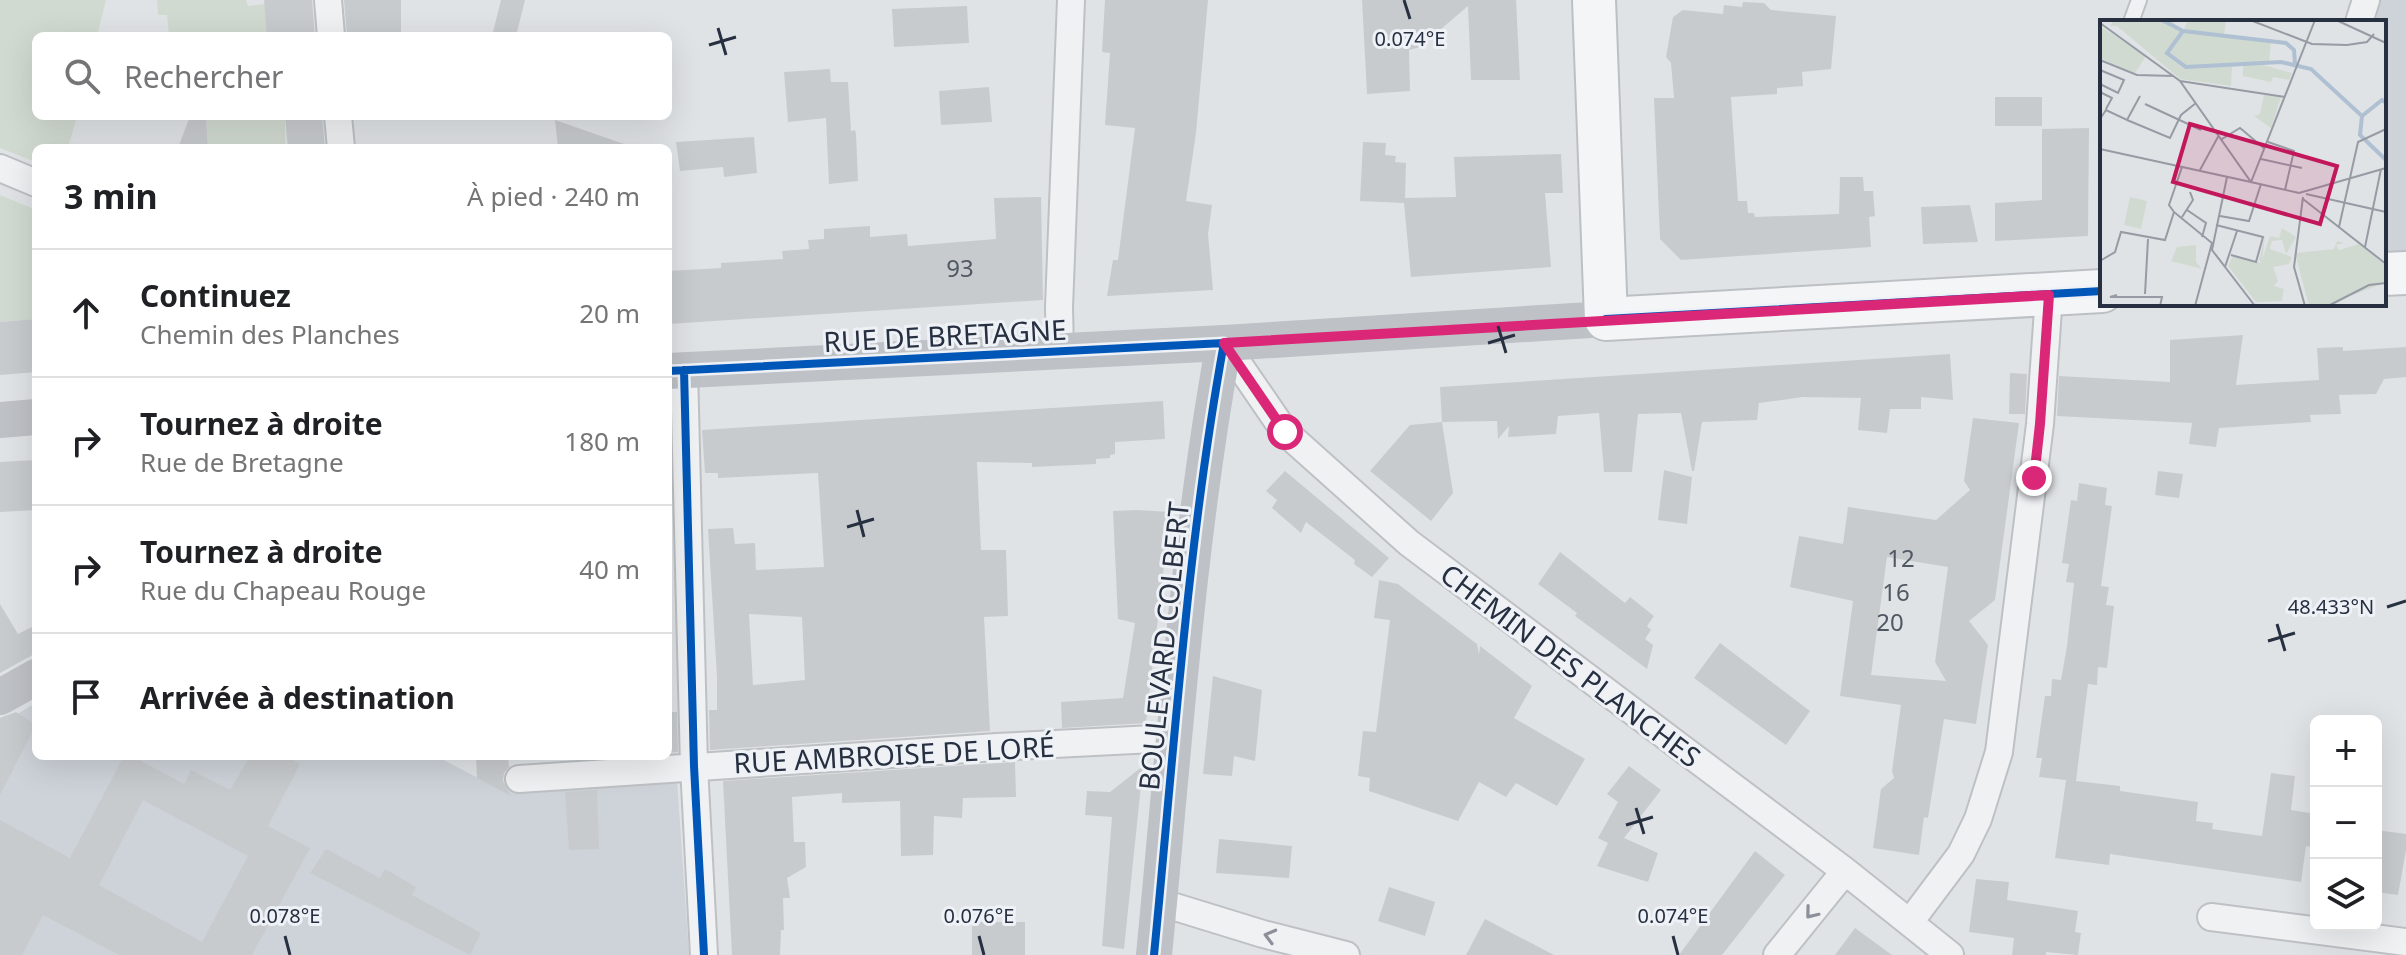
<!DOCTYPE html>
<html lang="fr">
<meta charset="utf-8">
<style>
:root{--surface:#fff;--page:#f2f2f2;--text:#202124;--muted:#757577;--line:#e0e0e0}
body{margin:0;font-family:"Noto Sans",sans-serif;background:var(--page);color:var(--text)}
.controls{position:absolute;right:24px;bottom:24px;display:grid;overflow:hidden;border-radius:12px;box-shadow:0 8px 32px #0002}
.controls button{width:72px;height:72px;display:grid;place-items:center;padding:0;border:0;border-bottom:2px solid var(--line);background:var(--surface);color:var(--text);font:40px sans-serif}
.stop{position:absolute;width:24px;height:24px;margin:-18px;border:6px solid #db2777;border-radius:50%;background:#fff}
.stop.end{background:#db2777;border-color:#fff;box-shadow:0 2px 8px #0008}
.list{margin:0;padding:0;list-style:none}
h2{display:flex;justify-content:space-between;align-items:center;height:104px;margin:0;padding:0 32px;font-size:34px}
h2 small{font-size:26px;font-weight:400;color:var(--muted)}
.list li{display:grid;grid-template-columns:52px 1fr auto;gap:24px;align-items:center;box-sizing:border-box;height:128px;padding:0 32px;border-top:2px solid var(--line)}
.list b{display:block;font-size:30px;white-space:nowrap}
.list p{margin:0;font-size:26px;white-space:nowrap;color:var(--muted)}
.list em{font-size:26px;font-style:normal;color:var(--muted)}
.icon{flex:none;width:44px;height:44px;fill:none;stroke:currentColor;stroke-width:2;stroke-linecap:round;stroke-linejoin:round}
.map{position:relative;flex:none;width:2406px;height:955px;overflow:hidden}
.search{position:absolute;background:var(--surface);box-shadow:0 8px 32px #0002;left:32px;top:32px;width:640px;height:88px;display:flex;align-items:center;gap:20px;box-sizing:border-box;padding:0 28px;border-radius:12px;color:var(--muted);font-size:30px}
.panel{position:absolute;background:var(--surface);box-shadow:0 8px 32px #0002;left:32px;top:144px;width:640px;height:616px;border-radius:12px}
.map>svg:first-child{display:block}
.built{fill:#ced3d9}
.green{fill:#d1dad1}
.building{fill:#c8cbce;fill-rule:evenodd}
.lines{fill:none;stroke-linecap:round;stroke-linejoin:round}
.lane-casing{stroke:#bec1c4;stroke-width:18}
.street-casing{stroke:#bec1c4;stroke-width:30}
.primary-casing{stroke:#bcc0c4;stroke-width:46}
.lane{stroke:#f0f1f3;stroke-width:14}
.street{stroke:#f0f1f3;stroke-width:26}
.secondary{stroke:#bec1c6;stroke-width:36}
.primary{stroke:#f4f5f6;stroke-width:42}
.cycleway-casing{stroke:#eef1f6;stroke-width:13}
.cycleway{stroke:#0057b8;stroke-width:8}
.oneway{stroke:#8c909a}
.route{stroke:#db2777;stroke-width:10}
.ticks{fill:none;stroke:#273040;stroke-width:3}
.labels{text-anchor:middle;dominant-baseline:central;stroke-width:6;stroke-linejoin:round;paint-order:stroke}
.number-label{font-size:24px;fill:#505864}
.street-label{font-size:28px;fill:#273040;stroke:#eef1f6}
.inset-river{fill:none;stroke:#aec0d2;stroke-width:4}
.inset-road{fill:none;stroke:#969ba4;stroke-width:2}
.view{fill:#c2185b;fill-opacity:0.15;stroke:#c2185b;stroke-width:4}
.inset-edge{fill:none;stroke:#273040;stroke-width:4}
.ticks-label{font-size:20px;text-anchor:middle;fill:#273040;stroke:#eef1f6;stroke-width:6;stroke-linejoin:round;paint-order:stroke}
</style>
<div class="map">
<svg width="2406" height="955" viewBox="0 0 2406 955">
<rect width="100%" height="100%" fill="#e0e3e6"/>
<!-- built -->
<path class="built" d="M2363 0H2406V270L2384 272V22H2356Z
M36 703V756H436L499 789 677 780 689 955H0V724Z"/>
<!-- green -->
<path class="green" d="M0 0H106L97 36H36V116H77L68 148H36V162L0 148Z
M157 0H246L248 6 267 4V36H169L167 15H158Z
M206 116H285V148H224L208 144Z
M0 195 36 210V319L0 322Z"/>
<!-- building -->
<path class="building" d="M264 0H312L315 36H267Z
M344 0H401V36H347Z
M501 0H525L516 36H492Z
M1105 0H1208L1196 133 1186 201 1212 205 1208 234 1213 290 1107 296 1113 260H1118L1135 128 1105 125 1110 53 1102 52Z
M1362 0H1516L1520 80H1471L1468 6 1420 47 1409 50 1410 91 1367 94Z
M1743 2 1764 3 1771 10 1836 16 1831 69 1802 72 1803 86 1777 88V94L1731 97 1738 201H1747L1748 213H1754L1755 217 1839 214 1840 177H1863L1864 191H1873L1875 216 1869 217 1871 247 1681 260 1660 239 1654 98H1674L1671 63 1666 57 1673 17 1683 10 1723 14 1724 5 1742 7Z
M967 6 969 43 894 47 892 9Z
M830 69 831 82H848L851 131 855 130 856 134 858 181 829 184 826 118 788 122 784 72Z
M989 87 992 122 941 125 939 91Z
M1995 97H2042V126H1995Z
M190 116H206L208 148H178Z
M285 116H322L325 148H288Z
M555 120 624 144V148H558Z
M2089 128 2088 236 1995 241V203L2042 200V129Z
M754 137 757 173 724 177 723 167 680 171 676 142Z
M1363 142 1386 143 1385 155 1396 156 1395 162 1406 163 1405 198 1456 197 1454 157 1561 154 1563 193H1545L1551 267 1411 277 1404 203 1360 201Z
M1041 197 1043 300 668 324V271L721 268V263L783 259 782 251 809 249 808 240 824 239V229L870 226V237L907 234 908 246 996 239 994 198Z
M1970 205 1978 242 1923 244 1921 207Z
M36 319V372L0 375V322Z
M2243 335 2236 385 2319 380 2317 348 2343 347V351L2406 347V377L2384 379 2376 394 2339 395 2341 414 2310 415 2311 422 2219 428 2216 447 2189 444 2192 423 2057 416 2059 376 2170 382V340Z
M1950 354 1953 400 1921 397V409H1890L1887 433 1858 430 1861 398 1803 397 1759 403 1757 420 1702 422 1694 471H1692L1681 413 1638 414 1632 472H1604L1599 413 1558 416 1556 434 1508 437 1509 426 1498 439 1497 421 1442 422 1440 387Z
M2010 373 2027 374 2025 414H2009Z
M1163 401 1165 439 1115 442V454L1110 455V458L1096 459V464L1032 467V463L977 462 981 550H1006L1008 616 984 617 990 731 710 750 709 710H717V677L708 529 733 528 735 544 755 543 756 570 824 567 818 473 718 478V473H705L702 430ZM749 614 802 617 805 680 753 685Z
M1973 418 2019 423 1995 600 1969 621 1988 645 1976 724 1944 719 1928 818 1924 817 1919 855 1873 848 1881 789 1894 778 1892 771 1901 705 1840 696 1853 601 1790 587 1799 536 1843 544 1848 507 1936 520 1970 490 1964 481ZM1887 557 1948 567 1935 662 1946 681 1871 675Z
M1442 422 1453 493 1431 521 1370 471 1410 425Z
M36 460V510L0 512V462Z
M1664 470 1692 477 1687 524 1658 520Z
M1285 471 1389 558 1372 577 1354 564 1355 560 1306 522 1301 533 1272 508 1277 500 1266 491Z
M2158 471 2183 474 2179 498 2155 495Z
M2079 483 2107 488 2105 505 2112 506 2101 586 2109 587 2106 605 2114 606 2107 668 2098 667 2097 685 2088 684 2076 781 2120 786V791L2198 802 2196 821 2213 823 2212 829 2262 836 2271 773 2295 776 2291 810 2316 814V848L2306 846 2301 882 2110 854 2109 865 2055 858 2066 780 2039 777 2042 758H2036L2045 696H2051L2052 679 2061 680 2067 646 2074 583 2066 582 2069 564 2062 563 2071 500 2077 501Z
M1137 510 1170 512 1146 723 1062 728 1061 702 1123 698 1135 623 1118 619 1113 511Z
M1560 552 1625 603 1630 597 1654 616 1647 626 1651 630 1645 639 1653 645 1647 669 1575 616 1577 613 1538 584Z
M1379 580 1398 584 1477 644 1479 654 1480 646 1532 686 1514 718 1585 759 1557 806 1516 783 1506 797 1479 782 1458 821 1369 791 1370 778 1358 776 1363 731 1376 732 1390 620 1374 618Z
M0 604 18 634 36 625V653L0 673Z
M1720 643 1810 711 1786 745 1694 678Z
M1213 676 1262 690 1255 761 1234 756 1232 776 1203 774Z
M16 712 36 725 0 795V718Z
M668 712H677L678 752 668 753Z
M124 756H132L184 784 191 770 230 790 250 756H286L300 764 268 826 310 848 252 955H119L43 915 22 955H0V820L70 858ZM143 800 248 856 202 942 99 885Z
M476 756H508L509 767 504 773 503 781 511 796 477 778Z
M1015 762 1016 797 963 798 962 818 934 816 933 855 901 856 900 801 842 803V793L792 797 794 842H805L806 867 787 878 790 898H783L784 930H781L780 955H732L723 781Z
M1143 766 1124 949 1102 946 1112 817 1085 815 1087 791 1110 792Z
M1629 766 1661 790 1624 838 1658 853 1648 882 1597 866 1608 843 1598 838 1618 802 1607 794Z
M597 790 599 849 569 850 565 792Z
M2376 830 2406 834V850L2398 895 2376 892Z
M1219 839 1292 846 1289 878 1216 873Z
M326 849 380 878 385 869 416 887 412 895 481 933 470 955 310 873Z
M1755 851 1785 875 1722 955H1679Z
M1976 879 2009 882 2007 900 2078 911 2075 932 2081 933 2078 955 2046 952V955H2012L2014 938 1969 932Z
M1389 887 1435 902 1425 936 1378 921Z
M1485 919 1554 955H1466Z
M972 922H1025V955H972Z
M1855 928 1892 955H1835Z"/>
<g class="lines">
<!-- lane casing -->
<g class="lane-casing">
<path id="lane" d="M2131 22 2139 0"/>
</g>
<!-- street casing -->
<g class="street-casing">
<path id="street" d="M328 0 331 36
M2359 22 2366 0
M338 116 341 148
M0 168 36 183
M1224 343 1285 432 1409 543 1845 871 1950 955
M1060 351 1059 307 1071 0
M684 370 694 766 704 955
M519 779 997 747 1173 738
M1159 902 1263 934 1346 955
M2211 917 2406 942
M1910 922 1961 854 1978 819 1999 752 2040 424 2049 295
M1777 955 1845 871"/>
</g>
<!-- primary casing -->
<g class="primary-casing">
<path id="primary" d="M1594 0 1606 319 2102 291
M2384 274 2406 273"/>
</g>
<!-- lane -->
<use href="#lane" class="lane"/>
<!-- street -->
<use href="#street" class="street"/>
<!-- secondary -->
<path class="secondary" d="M668 371 1224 343 1606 319
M0 420 36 417
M0 697 36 677
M1154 955C1174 751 1187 545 1224 343"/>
<!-- primary -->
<use href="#primary" class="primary"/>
<!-- cycleway casing -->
<g class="cycleway-casing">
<path id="cycleway" d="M1606 319 2102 291
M684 370 694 766 704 955
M668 371 1224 343C1187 545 1174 751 1154 955"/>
</g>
<!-- cycleway -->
<use href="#cycleway" class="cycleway"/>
</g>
<!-- one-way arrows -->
<defs><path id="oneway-chevron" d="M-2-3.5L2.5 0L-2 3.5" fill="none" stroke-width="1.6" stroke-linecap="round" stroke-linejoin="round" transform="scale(2)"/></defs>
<g class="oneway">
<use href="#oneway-chevron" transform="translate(1811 913) rotate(129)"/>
<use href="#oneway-chevron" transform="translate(1270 936) rotate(-165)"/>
</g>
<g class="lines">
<!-- route -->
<path class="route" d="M1285 432 1224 343 2049 295 2040 424 2034 478"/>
</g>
<!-- ticks -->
<path class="ticks" d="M1404 0 1410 19M718 28 726 55M709 45 736 37M1498 326 1506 353M1488 343 1515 335M857 510 864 537M847 527 874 519M2387 607 2406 601M2277 624 2285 651M2268 641 2295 633M1636 808 1644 834M1626 825 1653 817M285 936 290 955M979 936 984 955M1673 936 1678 955"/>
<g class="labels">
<!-- number labels -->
<g class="number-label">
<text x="960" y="267">93</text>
<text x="1901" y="557">12</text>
<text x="1896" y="591">16</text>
<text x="1890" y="621">20</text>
</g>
<!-- street labels -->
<g class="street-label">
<text transform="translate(945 335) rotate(-3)">RUE DE BRETAGNE</text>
<text transform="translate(1163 646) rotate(-84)">BOULEVARD COLBERT</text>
<text transform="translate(1571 665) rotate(37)">CHEMIN DES PLANCHES</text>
<text transform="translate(894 754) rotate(-3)">RUE AMBROISE DE LORÉ</text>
</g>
</g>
<!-- overview -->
<g transform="translate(2100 20)">
<rect width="286" height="286" fill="#e0e3e6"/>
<path d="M14 0H75L72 6 83 11 88 0H126L124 16 171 21 169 42 163 45 192 53 189 60 173 57 171 62 143 56V46L132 47 131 66 80 59 17 6H10ZM0 6 46 36 35 53 0 38ZM164 75 181 77 171 108 154 96 160 94ZM30 177 47 181 41 209 24 205ZM182 208 196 217 186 234 182 220 172 221 170 229 192 237 189 244 173 247 178 261 174 266 184 269 182 281 156 282 128 246 133 236 162 243 159 240 165 215 162 240 170 216 179 218ZM237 221 244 223 236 225 239 230 259 224 286 246V262L225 286H209L195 233 234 229ZM96 225V242L102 249 71 241 77 227Z" fill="#d1dad1"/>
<path class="inset-river" d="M62 0 83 11 67 33 86 47 181 42 211 49 262 96 260 115 286 140M83 11 186 23 194 30 195 44M262 96 282 80 286 83"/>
<path class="inset-road" d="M150 0 212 24 247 25 267 22 274 14M236 0 286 23M0 3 80 61 151 162 199 173M0 40 37 55 74 56M0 50 24 60 18 73 0 64M80 61 185 77M0 72 12 78 6 89M45 84 101 110M0 99 6 90 27 100 40 76M27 100 70 118 81 95 96 83M122 119 140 108 165 129M168 122 194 131 185 170M0 129 151 162 215 0M161 139 202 148M100 150 119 115M127 157 112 230 155 286M199 173 286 148M206 174 286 192M203 177 194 247 205 286M203 179 286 244M87 190 106 203 102 217M74 192 112 223 95 286M74 192 69 185 82 147M120 196 149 201 161 164M82 197 93 180 90 172M116 205 163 217 156 242 131 235M239 207 258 122 286 109M265 227 281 149M0 241 15 232 21 212 65 220 74 192M125 247 137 211M45 274 48 219M17 275 10 277H62L60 286M228 286 269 265 286 263"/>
<path class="view" d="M90 104 237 146 220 204 73 162Z"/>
<rect width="286" height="286" class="inset-edge"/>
</g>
<g class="ticks-label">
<text x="1410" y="46">0.074°E</text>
<text x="2331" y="614">48.433°N</text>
<text x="285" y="923">0.078°E</text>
<text x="979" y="923">0.076°E</text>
<text x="1673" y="923">0.074°E</text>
</g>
</svg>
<div class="controls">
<button>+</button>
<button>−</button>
<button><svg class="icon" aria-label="layers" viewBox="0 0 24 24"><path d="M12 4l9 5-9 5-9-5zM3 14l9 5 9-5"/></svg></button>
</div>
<div class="stop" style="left:1285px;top:432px"></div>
<div class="stop end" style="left:2034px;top:478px"></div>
<div class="search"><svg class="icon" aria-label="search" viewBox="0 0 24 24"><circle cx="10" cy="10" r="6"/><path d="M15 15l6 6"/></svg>Rechercher</div>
<section class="panel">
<h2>3 min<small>À pied · 240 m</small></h2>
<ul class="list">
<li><svg class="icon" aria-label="ahead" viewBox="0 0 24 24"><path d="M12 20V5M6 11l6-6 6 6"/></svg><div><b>Continuez</b><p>Chemin des Planches</p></div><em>20 m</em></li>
<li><svg class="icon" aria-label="right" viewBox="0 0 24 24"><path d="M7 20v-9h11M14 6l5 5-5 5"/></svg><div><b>Tournez à droite</b><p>Rue de Bretagne</p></div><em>180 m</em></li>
<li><svg class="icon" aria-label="right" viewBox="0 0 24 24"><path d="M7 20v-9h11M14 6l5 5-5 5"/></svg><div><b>Tournez à droite</b><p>Rue du Chapeau Rouge</p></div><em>40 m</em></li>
<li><svg class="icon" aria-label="arrive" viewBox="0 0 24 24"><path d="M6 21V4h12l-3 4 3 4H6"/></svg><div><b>Arrivée à destination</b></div></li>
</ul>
</section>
</div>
